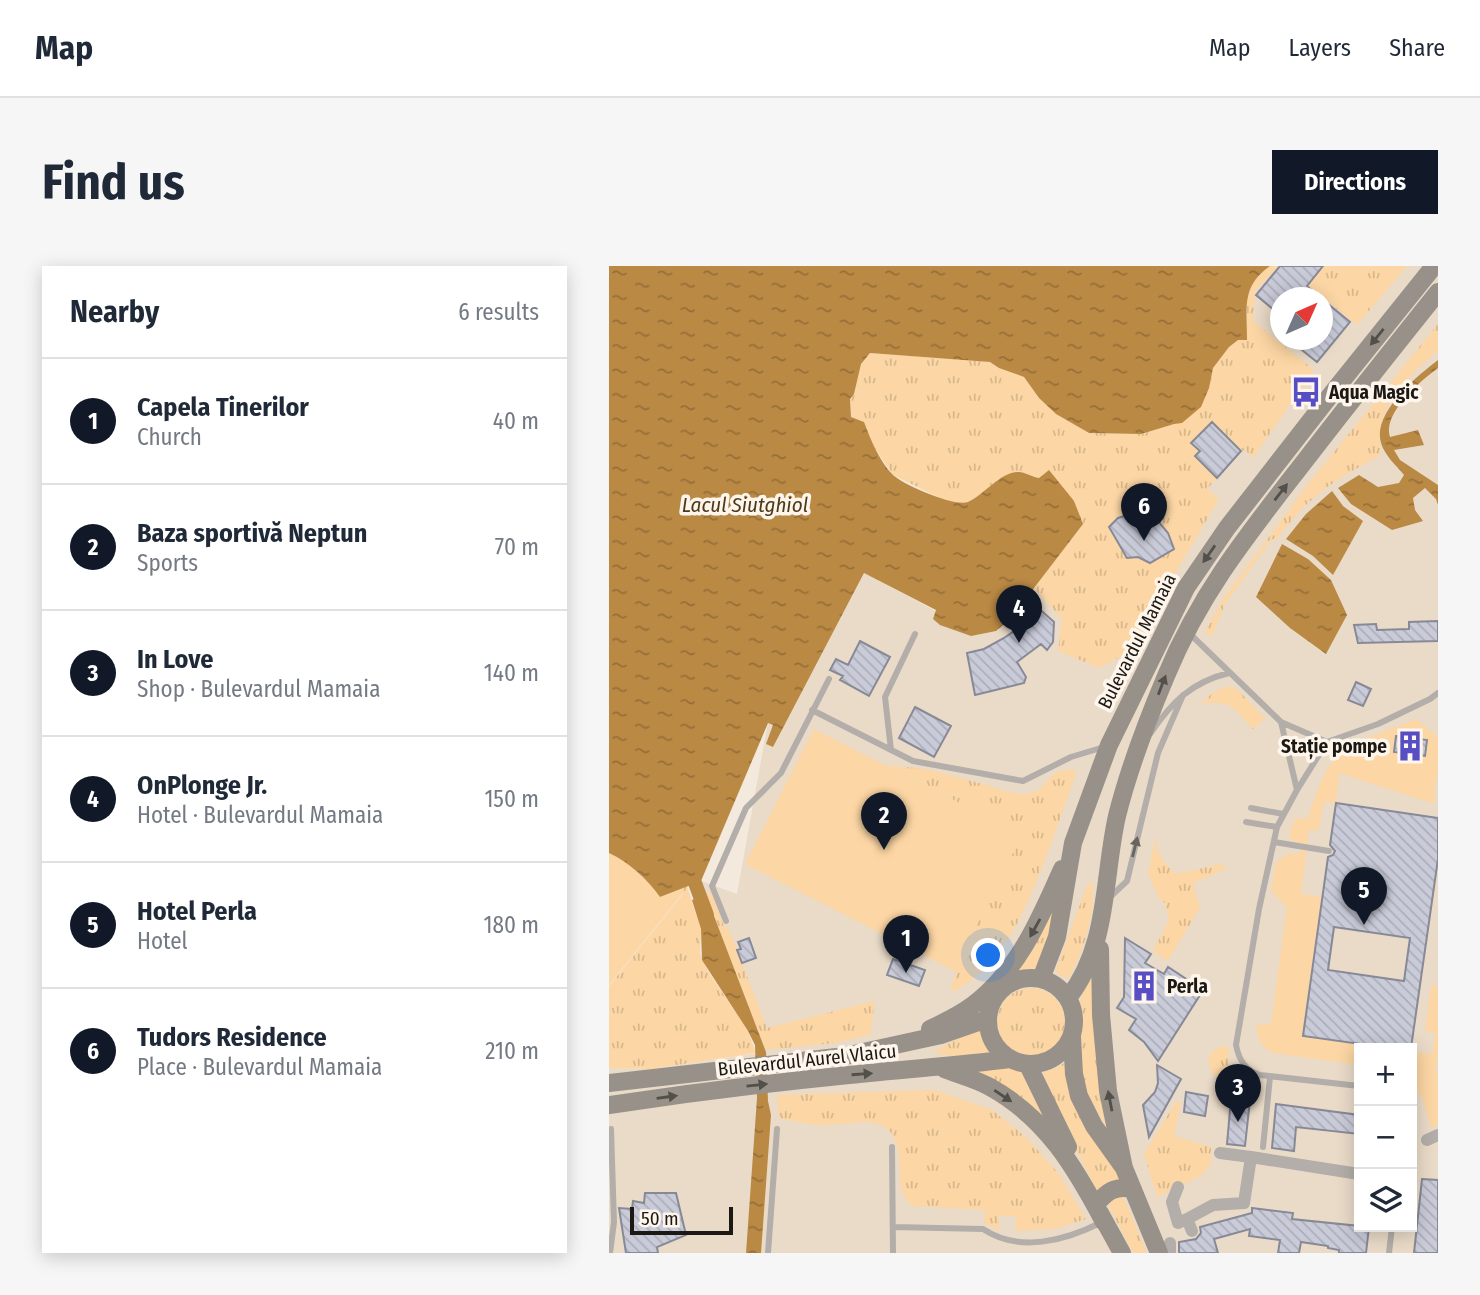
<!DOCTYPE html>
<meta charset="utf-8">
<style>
:root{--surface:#fff;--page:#f6f6f7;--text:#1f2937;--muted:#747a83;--line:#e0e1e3;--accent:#111827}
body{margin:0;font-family:"Fira Sans Condensed",sans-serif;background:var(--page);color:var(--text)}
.controls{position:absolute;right:21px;bottom:21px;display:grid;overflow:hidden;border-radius:0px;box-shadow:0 4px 18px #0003}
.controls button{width:63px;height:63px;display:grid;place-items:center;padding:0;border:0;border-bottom:2px solid var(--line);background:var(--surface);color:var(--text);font:35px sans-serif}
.compass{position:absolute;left:661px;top:21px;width:63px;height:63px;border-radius:50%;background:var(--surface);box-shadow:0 4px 18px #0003;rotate:45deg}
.scale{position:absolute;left:21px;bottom:18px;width:103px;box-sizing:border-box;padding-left:7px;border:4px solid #1c1914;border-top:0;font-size:19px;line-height:24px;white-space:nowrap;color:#1c1914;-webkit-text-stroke:5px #fef6ec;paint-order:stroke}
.you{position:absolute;left:380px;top:690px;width:24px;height:24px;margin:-18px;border:5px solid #fff;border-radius:50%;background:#1a73e8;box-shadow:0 0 0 10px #1a73e833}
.badge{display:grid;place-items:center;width:46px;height:46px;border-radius:50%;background:var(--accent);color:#fff;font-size:23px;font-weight:700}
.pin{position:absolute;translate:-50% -58px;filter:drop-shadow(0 2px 4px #0008)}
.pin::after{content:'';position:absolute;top:37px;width:24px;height:21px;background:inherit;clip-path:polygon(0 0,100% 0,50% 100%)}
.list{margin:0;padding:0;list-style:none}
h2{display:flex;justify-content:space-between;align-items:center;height:91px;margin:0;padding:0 28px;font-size:30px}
h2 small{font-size:23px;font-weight:400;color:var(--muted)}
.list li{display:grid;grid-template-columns:46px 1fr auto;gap:21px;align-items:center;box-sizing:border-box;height:126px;padding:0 28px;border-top:2px solid var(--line)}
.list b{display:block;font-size:26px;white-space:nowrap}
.list p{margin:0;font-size:23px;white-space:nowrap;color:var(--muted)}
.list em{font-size:23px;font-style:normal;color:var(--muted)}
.icon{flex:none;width:38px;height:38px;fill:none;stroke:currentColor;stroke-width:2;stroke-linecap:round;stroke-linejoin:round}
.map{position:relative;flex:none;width:829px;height:987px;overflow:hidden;border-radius:0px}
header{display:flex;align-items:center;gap:42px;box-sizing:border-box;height:98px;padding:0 35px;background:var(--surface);border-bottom:2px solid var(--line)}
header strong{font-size:33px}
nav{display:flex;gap:38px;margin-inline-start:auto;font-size:24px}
.intro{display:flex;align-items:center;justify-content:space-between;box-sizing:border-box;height:168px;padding:0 42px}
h1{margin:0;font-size:49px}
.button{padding:18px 32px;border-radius:0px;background:var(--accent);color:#fff;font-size:24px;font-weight:700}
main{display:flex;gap:42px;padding:0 42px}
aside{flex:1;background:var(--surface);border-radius:0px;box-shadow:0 4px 18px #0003}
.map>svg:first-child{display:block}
.built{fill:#eadbc8;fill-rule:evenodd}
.grass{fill:url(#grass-tufts)}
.garden{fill:#fcd6a4}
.water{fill:url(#water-ripples)}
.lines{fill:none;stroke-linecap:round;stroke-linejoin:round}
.canal{stroke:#ba8944;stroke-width:14}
.building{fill:url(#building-back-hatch);stroke:#878996;stroke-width:2;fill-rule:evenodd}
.lane{stroke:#b3aea9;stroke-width:6}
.street{stroke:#b3aea9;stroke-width:12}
.secondary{stroke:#979189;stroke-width:18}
.oneway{fill:#534f49}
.oneway2{fill:#68645e}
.labels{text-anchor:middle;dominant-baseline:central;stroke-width:7;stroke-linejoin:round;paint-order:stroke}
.poi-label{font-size:19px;font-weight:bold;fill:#1c1914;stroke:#fef6ec;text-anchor:start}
.street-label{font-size:19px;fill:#1c1914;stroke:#fef6ec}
.water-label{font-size:21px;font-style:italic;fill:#4e391b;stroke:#fef6ec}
</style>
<header>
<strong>Map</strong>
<nav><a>Map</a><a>Layers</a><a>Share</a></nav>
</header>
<div class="intro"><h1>Find us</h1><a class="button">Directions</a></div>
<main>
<aside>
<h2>Nearby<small>6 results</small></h2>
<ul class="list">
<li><span class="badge">1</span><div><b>Capela Tinerilor</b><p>Church</p></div><em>40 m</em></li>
<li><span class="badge">2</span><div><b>Baza sportivă Neptun</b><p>Sports</p></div><em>70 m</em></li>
<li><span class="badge">3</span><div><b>In Love</b><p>Shop · Bulevardul Mamaia</p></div><em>140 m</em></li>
<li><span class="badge">4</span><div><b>OnPlonge Jr.</b><p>Hotel · Bulevardul Mamaia</p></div><em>150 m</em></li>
<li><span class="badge">5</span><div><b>Hotel Perla</b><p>Hotel</p></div><em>180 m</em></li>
<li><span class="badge">6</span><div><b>Tudors Residence</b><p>Place · Bulevardul Mamaia</p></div><em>210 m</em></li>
</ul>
</aside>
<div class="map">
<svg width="829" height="987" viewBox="0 0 829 987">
<defs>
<pattern id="grass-tufts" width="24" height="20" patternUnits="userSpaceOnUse" patternTransform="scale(1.75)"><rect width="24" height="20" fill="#fcd6a4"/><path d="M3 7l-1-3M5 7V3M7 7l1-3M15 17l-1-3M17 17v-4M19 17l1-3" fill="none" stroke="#d7b78c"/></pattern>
<pattern id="water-ripples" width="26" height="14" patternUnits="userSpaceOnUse" patternTransform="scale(1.75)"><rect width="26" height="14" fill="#ba8944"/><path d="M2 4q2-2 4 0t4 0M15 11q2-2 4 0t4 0" fill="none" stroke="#966f38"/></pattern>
<pattern id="building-back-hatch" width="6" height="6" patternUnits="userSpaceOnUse" patternTransform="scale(1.75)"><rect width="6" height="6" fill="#c9cbd9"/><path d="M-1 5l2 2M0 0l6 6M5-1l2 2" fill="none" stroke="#acaeb9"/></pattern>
</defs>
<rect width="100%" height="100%" fill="#f3e9dc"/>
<!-- built -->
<path class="built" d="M661 0H829V987H0V802L42 803 157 786 92 615 128 628 159 456 164 459V481L255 307 327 345 404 351 419 334 425 322ZM671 32H713V74H671ZM750 782H803V961H750Z"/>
<!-- grass -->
<path class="grass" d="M661 0H670L646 25 644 55 705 104 644 192 636 184 632 185 603 156 582 177 590 185 586 190 608 212 598 223 610 233 520 386 490 402 449 385 453 353 425 322 474 258 440 204 430 212 409 206 388 214 374 228 356 237 339 236 284 209 265 181 255 156 242 151 241 133 245 128 252 98 261 87 381 96 390 102 415 111 430 132 447 148 480 167 532 168 565 158 573 157 600 122 604 102 620 81 629 74H638C638 43 632 20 661 0Z
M675 0H798L748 59Z
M829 58V85C795 113 764 142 772 189 726 214 699 230 668 273H663L616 338 603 370 596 366 614 333 699 218Z
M619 420 629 424 656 453 644 463C625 442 622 433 591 438L605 426Z
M277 499C291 501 306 501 320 504 339 508 358 514 377 519 390 522 400 528 414 528 441 529 436 497 468 505 447 561 422 649 384 694 374 707 360 716 346 725L341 723 348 707 344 704 413 569Z
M547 569C547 588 553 595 567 608L613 598 617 601 615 604 584 617 591 642 559 695 544 685 560 654 556 637 550 632 539 607Z
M483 615C487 650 475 681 460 713L446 706 478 620Z
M78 620 92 663 91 688 99 705 139 765 147 787 42 803 0 802V720L74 628 72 622Z
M103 626 115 661H119L158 762 266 735 261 769 226 777 156 784 97 629Z
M448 640 429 706C400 708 386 724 373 749L351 751 440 643Z
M487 700 504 872 482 835 473 814 471 734Z
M388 756a34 34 0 1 1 68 0a34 34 0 1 1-68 0Z
M372 761 378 778 385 786 345 791 326 787V785Z
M612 780 620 781 619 815 604 809 599 795 602 787Z
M458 796 516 916 489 928 430 809Z
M401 801 412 804 444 861 354 804Z
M326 824 383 844 418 872 450 908 477 953 446 963 406 965 407 950H390V965L375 957 376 944 303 940C287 924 292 912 290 890 284 841 247 860 213 859 199 859 184 855 170 852L168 829Z
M567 836H572L565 870 602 881V898L593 909 548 931 535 888Z
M513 928 538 987H524L498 937Z"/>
<!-- garden -->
<path class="garden" d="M807 453 829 471V511L827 512 825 538 730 507 727 537 715 536 709 565 700 564 692 628 714 631 694 770 763 780V782H750V799L664 787C651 781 649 773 647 759L662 758 678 641 662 625 667 597 678 588 692 587 694 578 682 574C678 567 683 559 687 552L698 553C705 536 710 516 720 501 737 475 779 465 807 453Z
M205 463 413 569 344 704 136 598Z
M0 587C20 596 38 613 51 631L72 622 74 627 0 719Z
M822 720H829V785L827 805 829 811V858L822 862 813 831 803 818V786L823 788 826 767 816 765Z"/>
<!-- water -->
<path class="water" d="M0 0H661C632 20 638 43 638 74H629L620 81 604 102 600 122 592 141 573 157 565 158 532 168 480 167 447 148 430 132 415 111 390 102 381 96 261 87 252 98 245 128 241 133 242 151 255 156C262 174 270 195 284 209 295 219 345 241 359 236 375 229 392 205 410 206 415 206 424 211 430 212L440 204 465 235 474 258 425 322 419 334 404 351 387 365 362 370 331 359 324 353 327 344 255 307 164 481 157 478 164 459 159 457 92 615 51 631C38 613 20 596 0 587Z
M829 94V102C811 115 773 148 781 171L809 164 815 179 785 184 791 194 829 219V239L827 233 816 222 804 232 806 244 814 255 783 264 742 238 729 222 750 209 769 221 790 217 795 209C787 199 776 190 772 177 763 147 808 110 829 94Z
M723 225 734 240 754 255 724 309 704 290 677 273 697 248Z
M673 278 699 293 722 314 738 349 717 388 681 362 647 331Z
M97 629 157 786 159 835 162 849 152 987H137L148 832 146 779 139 765 93 694 92 663 83 634Z"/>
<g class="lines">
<!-- canal -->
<path class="canal" d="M86 617 98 649"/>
</g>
<!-- building -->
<path class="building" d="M671 0H714L698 20 711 32H671V49L647 29Z
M713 33 741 56 708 96 688 80 693 74H713Z
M603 156 632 185 608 212 586 190 591 185 582 177Z
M522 248 536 250 549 255 559 267 565 283 541 297 529 291 518 292 500 261 509 252Z
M427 340 445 356 444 376 438 384 432 378 408 396 417 411 415 417 366 429 358 387 375 383 395 372 408 363Z
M829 355V375L749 377 745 359 767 358 768 364 800 363V356Z
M251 375 281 391 260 430 231 414 234 410 221 404 227 393 239 399Z
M747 416 762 423 754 440 739 434Z
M306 441 342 460 325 491 290 472Z
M787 470 818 474 816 490 785 486Z
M727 537 829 552V593L802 782H780L694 770 719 591 724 589 726 585 721 579ZM725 661 801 672 795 715 719 704Z
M140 672 147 692 133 697 128 684 132 683 129 676Z
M516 672 542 688 536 697 555 708 559 701 582 716 585 710 598 718 549 795 535 776 520 764 527 753 508 742 515 731Z
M284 693 316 704 310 720 278 709Z
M548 799 572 813 540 871 534 839 546 826 549 817Z
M577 826 599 830 596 850 575 846Z
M622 833 641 834 636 880 618 878Z
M667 838 750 849V868L687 861 685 885 663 882Z
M813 913 829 914V987H805Z
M36 927H67L77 969 48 981 49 987H17L10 942 23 943 24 935 35 937Z
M643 942 684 947 683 953 760 961 757 987H730V984L719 982V980L692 976 690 987H669L671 974 640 970 641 963 605 973 609 987H570V976L587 973 592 967 591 961 643 947Z"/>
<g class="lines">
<!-- lane -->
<path class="lane" d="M579 366 672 456 718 476
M203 444 304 495 414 515 462 491 495 481
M672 456 688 524
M541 468C562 437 582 416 620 407
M282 484 276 431 306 368
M642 542 674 548
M637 556 668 561
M665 576 720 585
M500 632 518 615 549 487 574 429
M117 655 103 620 137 542 172 507 220 413
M750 820 651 809C636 804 630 794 627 779L650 643 668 561 688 524 718 476 769 458 821 433 829 427
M283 881 284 987
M654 881 661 811
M285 961 374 963C410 987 456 975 493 956
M1 987 5 956 2 863
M159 987 168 863
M780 987 783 961"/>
<!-- street -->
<path class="street" d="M818 874 829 869
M611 887 642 891
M569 921 563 936 569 957 578 953
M583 965 578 953 604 939 635 937 642 891 750 908
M561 987V977"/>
<!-- secondary -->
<path class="secondary" d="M491 683 492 749 499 825 515 902
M379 755a43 43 0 1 1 86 0a43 43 0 1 1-86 0Z
M432 713 448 671 464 577 500 479 577 322 618 262 716 136 825 0
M459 732C500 680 494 612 508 550 520 502 538 455 557 410 590 330 635 273 688 205 734 145 781 86 829 26
M321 763C336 756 351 749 364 739 409 705 431 653 453 603
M463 771 465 808 470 830 485 860 515 902 550 987
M419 799 459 881
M335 803C350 809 366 813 381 821 437 852 466 901 495 956
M0 817 236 790 332 769 378 753
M0 839C80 827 160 817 240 809 294 803 347 800 401 793
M487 938C498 926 506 919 523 923
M491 947 513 987"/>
</g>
<!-- one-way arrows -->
<defs><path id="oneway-solid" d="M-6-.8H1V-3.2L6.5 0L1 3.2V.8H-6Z" transform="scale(1.75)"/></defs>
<g class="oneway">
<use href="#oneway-solid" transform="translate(768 71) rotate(129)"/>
<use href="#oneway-solid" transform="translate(672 226) rotate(-52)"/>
<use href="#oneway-solid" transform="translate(600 288) rotate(125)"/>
<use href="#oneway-solid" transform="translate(553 419) rotate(-69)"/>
<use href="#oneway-solid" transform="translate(426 662) rotate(119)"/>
<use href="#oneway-solid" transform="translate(253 808) rotate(-4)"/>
<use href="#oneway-solid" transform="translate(148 819) rotate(-6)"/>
<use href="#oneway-solid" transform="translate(394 830) rotate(34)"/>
<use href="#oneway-solid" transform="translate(58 831) rotate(-8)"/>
<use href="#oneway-solid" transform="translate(501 835) rotate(-101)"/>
</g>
<use class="oneway2" href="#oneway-solid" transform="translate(526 581) rotate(-76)"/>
<!-- icons -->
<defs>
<g id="bus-bare" transform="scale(2.415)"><path d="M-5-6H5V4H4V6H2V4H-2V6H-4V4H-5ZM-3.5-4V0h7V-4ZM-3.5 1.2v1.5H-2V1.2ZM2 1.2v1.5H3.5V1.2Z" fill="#574ec6" stroke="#fef6ec" stroke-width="2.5" paint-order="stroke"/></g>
<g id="building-bare" transform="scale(2.415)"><path d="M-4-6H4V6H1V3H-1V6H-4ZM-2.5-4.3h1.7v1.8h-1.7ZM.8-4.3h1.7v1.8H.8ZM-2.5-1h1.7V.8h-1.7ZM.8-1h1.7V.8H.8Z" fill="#574ec6" stroke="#fef6ec" stroke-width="2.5" paint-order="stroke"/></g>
</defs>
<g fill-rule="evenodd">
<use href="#bus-bare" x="697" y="126"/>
<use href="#building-bare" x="801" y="480"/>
<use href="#building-bare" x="535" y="720"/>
</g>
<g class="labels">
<!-- poi labels -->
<g class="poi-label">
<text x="720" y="126">Aqua Magic</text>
<text x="778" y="480" text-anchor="end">Stație pompe</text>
<text x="558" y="720">Perla</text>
</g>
<!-- street labels -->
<g class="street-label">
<text transform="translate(528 375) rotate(-63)">Bulevardul Mamaia</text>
<text transform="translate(198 794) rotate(-6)">Bulevardul Aurel Vlaicu</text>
</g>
<!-- water labels -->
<g class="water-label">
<text x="136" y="239">Lacul Siutghiol</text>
</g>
</g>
</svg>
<div class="controls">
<button>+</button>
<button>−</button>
<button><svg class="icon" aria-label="layers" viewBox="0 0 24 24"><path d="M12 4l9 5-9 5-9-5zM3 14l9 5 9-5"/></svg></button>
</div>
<svg class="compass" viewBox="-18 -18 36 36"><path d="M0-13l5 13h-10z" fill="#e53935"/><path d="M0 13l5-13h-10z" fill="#747a83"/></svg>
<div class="scale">50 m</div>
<div class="you"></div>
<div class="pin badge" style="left:297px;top:707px">1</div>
<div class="pin badge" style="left:275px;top:584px">2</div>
<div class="pin badge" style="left:629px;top:856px">3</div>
<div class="pin badge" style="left:410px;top:377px">4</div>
<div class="pin badge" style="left:755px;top:659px">5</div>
<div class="pin badge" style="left:535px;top:275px">6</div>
</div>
</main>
